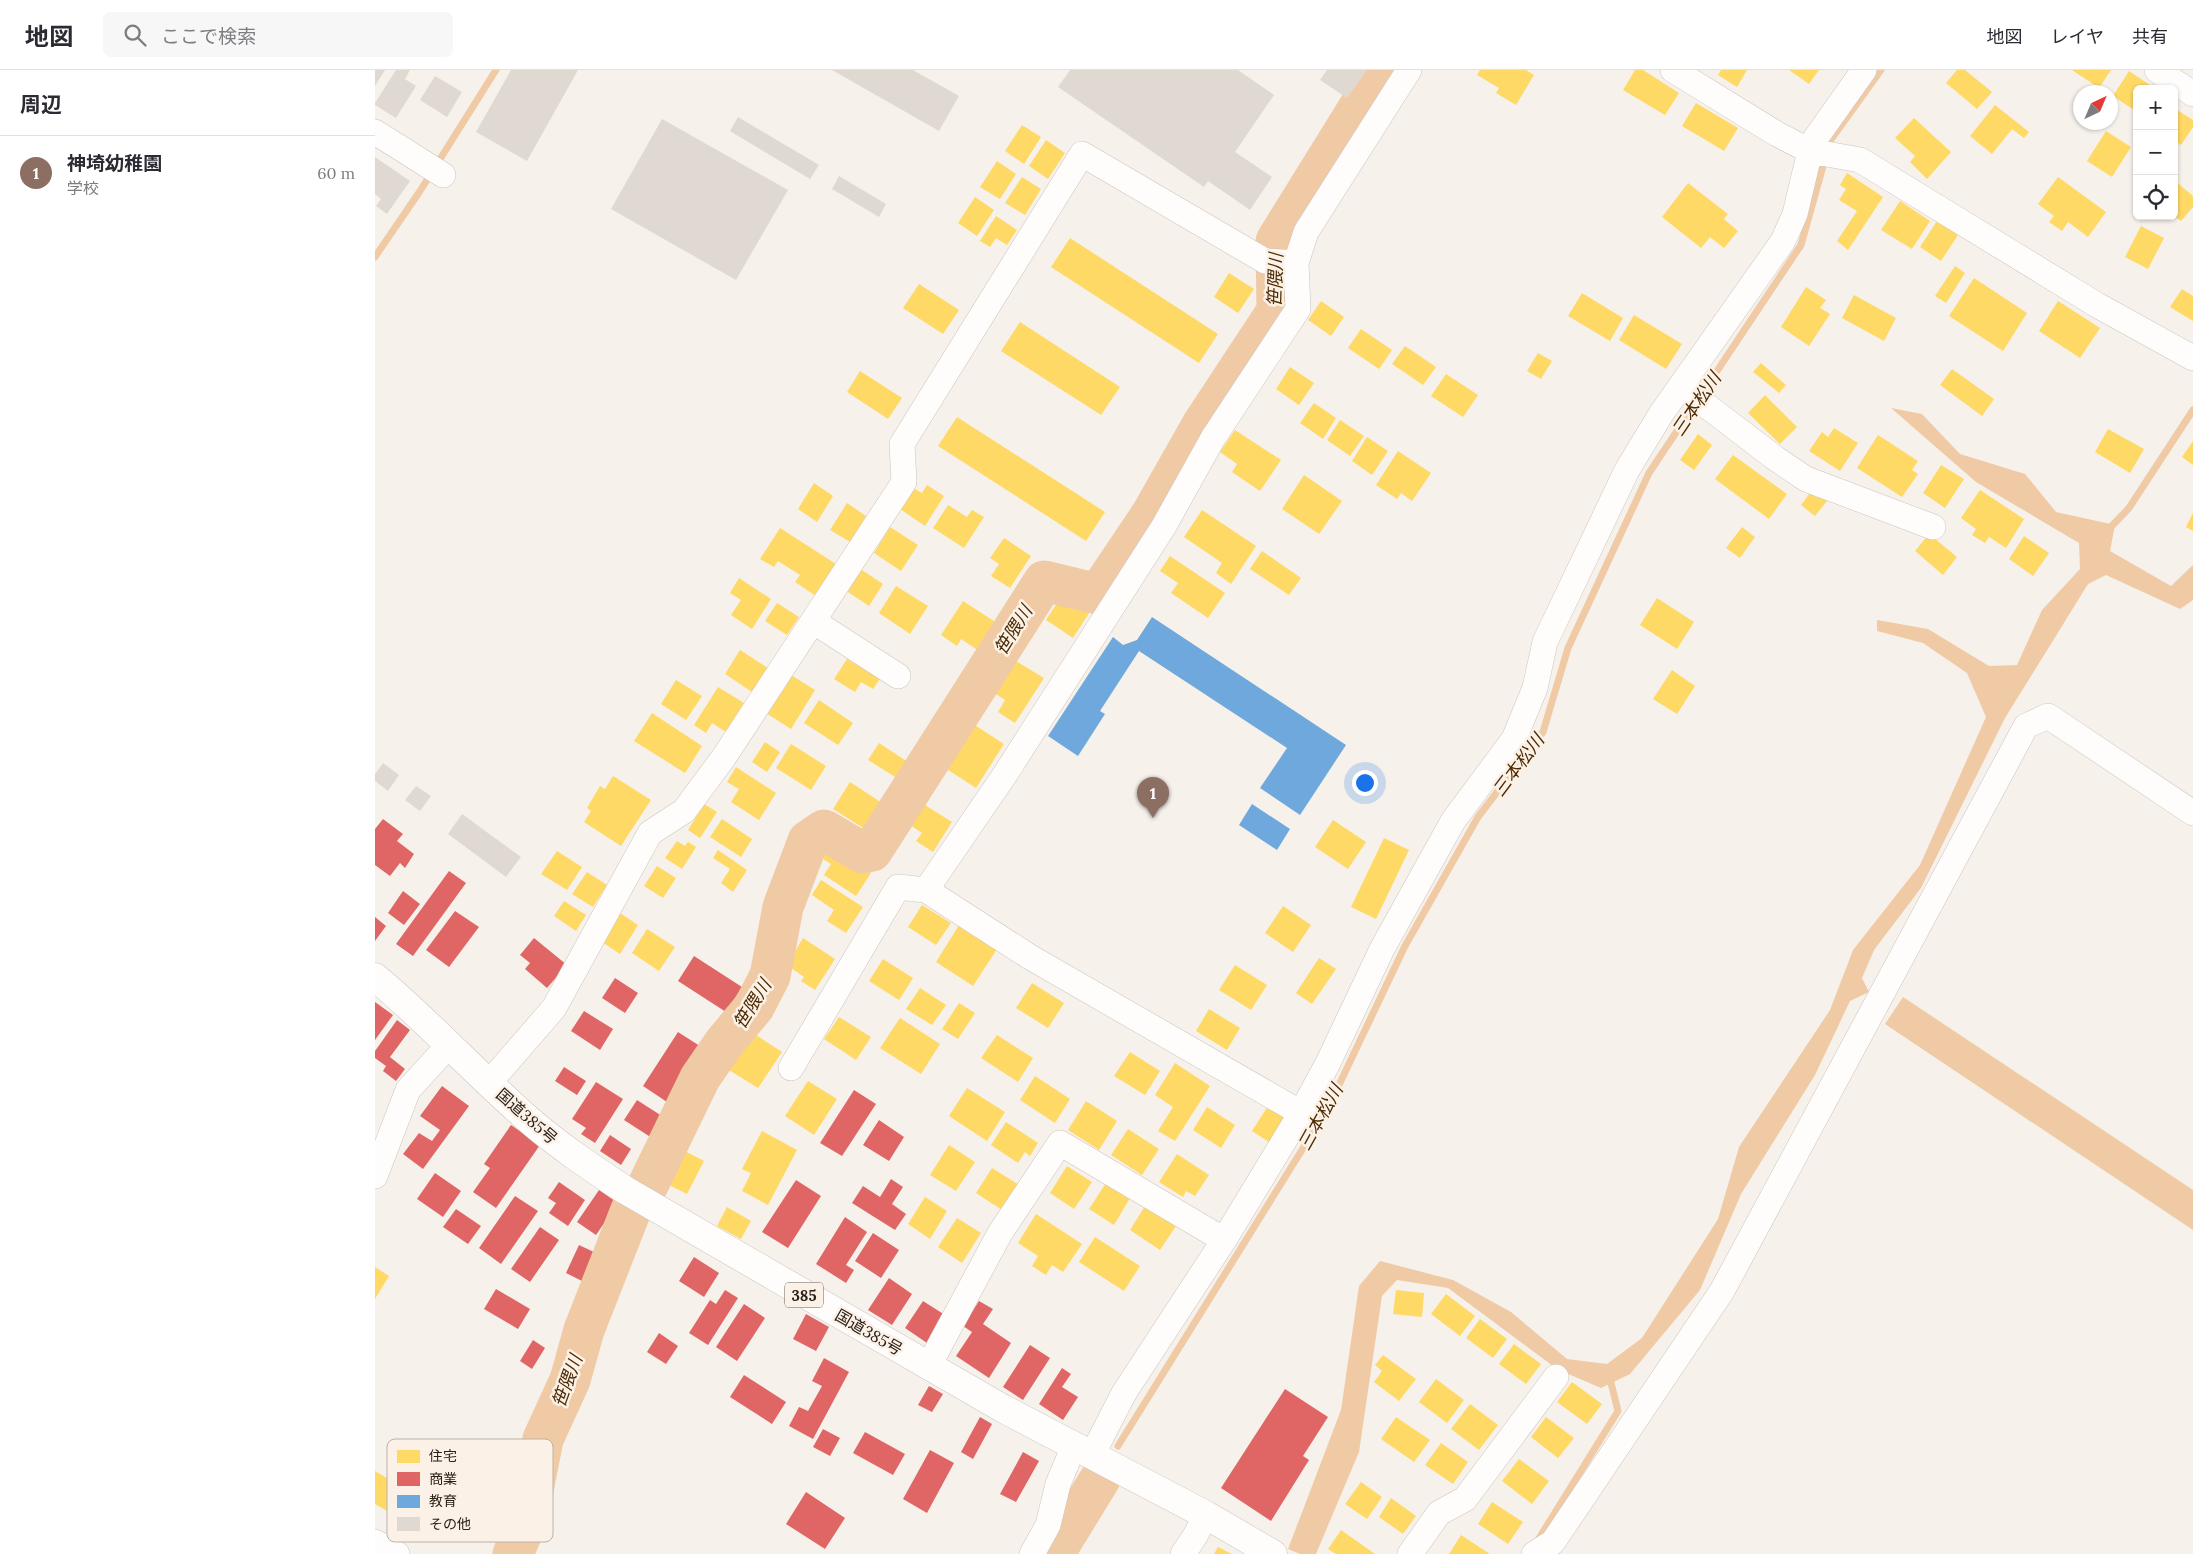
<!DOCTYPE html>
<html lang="ja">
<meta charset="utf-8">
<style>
:root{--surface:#fff;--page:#f7f7f7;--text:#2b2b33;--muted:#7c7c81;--line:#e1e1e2;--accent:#716962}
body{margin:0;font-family:Lora,"Noto Sans JP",serif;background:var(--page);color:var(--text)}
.controls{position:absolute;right:15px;top:15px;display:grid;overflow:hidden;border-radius:8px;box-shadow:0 1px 4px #0004}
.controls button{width:45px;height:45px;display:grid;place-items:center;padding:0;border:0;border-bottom:1px solid var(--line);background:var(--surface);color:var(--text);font:25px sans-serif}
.compass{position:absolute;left:1698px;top:15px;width:45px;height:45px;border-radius:50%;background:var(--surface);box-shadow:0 1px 4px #0004;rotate:44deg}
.you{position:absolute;left:989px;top:712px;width:18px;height:18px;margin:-12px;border:4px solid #fff;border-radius:50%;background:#1a73e8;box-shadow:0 0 0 8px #1a73e833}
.badge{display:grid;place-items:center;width:32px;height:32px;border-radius:50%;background:var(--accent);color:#fff;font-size:16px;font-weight:700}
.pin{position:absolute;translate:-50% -41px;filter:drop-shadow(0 1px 2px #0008)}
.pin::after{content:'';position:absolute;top:26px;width:18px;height:15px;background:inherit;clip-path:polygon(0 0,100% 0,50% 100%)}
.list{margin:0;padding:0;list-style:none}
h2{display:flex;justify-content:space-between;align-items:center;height:65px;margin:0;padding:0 20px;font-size:21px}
h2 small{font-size:16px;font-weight:400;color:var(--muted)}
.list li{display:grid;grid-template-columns:32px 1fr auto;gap:15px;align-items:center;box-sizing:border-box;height:75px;padding:0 20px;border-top:1px solid var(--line)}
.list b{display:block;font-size:19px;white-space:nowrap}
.list p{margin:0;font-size:16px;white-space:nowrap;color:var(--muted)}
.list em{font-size:16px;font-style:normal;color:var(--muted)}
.icon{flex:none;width:28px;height:28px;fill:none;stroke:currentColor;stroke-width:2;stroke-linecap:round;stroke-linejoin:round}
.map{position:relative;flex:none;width:1818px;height:1484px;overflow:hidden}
header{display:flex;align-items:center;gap:30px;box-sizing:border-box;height:70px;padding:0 25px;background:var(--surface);border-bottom:1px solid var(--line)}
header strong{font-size:24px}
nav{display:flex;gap:28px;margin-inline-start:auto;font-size:18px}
.search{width:350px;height:45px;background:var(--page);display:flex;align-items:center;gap:12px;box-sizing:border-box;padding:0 18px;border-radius:8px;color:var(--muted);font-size:19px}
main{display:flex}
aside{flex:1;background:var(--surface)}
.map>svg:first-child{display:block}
.water{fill:#f0caa5}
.homes{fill:#ffd966}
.shops{fill:#e06666}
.schools{fill:#6fa8dc}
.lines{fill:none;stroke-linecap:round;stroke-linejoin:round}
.stream{stroke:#f0caa5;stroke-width:7}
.river{stroke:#f0caa5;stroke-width:41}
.building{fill:#e0d9d2}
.minor-casing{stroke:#ccc5be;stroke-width:26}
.highway-casing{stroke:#ccc5be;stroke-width:29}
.minor{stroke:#fefdfc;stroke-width:25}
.highway{stroke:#fefdfc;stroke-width:28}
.labels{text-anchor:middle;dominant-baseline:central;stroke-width:5;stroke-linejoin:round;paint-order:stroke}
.shield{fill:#fbf1e7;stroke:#695f56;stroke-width:1}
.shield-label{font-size:15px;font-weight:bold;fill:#2a2018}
.street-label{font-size:16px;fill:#2a2018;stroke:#fbf1e7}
.water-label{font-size:18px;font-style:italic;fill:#4d2b03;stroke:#fbf1e7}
.key{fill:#fbf1e7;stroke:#bcb2a9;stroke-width:1}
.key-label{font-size:14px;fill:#2a2018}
</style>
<header>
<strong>地図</strong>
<div class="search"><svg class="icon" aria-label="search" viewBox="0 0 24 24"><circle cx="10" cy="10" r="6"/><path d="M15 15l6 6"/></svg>ここで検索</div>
<nav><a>地図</a><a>レイヤ</a><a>共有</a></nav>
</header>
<main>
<aside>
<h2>周辺<small></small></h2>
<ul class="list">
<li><span class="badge" style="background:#8d6e63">1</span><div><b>神埼幼稚園</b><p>学校</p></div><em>60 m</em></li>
</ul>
</aside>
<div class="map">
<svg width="1818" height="1484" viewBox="0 0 1818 1484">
<rect width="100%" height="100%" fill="#f6f1eb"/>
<!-- water -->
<path class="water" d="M1516 338 1547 344 1585 384 1650 404 1681 442 1740 455 1735 481 1796 516 1818 495V530L1805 539 1731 505 1713 514 1630 648 1546 818 1499 880 1487 908 1494 922 1475 931 1440 1005 1366 1124 1325 1220 1255 1304 1226 1318 1182 1299 1073 1218 1022 1210 1007 1226 984 1382 941 1484H925L913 1479 966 1340 984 1216 1005 1191 1078 1210 1136 1242 1192 1289 1232 1294 1267 1268 1343 1149 1364 1077 1455 940 1478 880 1545 795 1611 647 1592 603 1548 573 1502 561V550L1553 559 1614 596 1642 595 1667 540 1705 499 1704 473 1601 412Z
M1528 927 1818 1120V1160L1510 954Z"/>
<!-- homes -->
<path class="homes" d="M1105 0H1151L1159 5 1141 35 1121 23 1124 18 1102 5Z
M1260 0H1268L1304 23 1290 45 1248 20Z
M1346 0H1372L1362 17 1343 5Z
M1414 0H1444L1434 14Z
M1582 0H1590L1617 22 1602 39 1571 13Z
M1697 0H1736L1724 18Z
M1754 1 1775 15 1773 19H1762V36L1759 40 1738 26Z
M1321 33 1363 58 1349 81 1307 56Z
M1620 35 1654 62 1649 68 1637 59 1617 84 1595 66Z
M1799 38 1818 50V57L1806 75 1799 70Z
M1539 48 1576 82 1552 109 1535 92 1540 86 1520 68Z
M647 55 666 67 649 94 630 81Z
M1731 61 1756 77 1737 107 1712 91Z
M671 70 690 83 673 109 654 96Z
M622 91 641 104 625 129 605 117Z
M1472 103 1508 127 1473 180 1462 171 1482 141 1464 130 1471 119 1465 115Z
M647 107 666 119 650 145 630 133Z
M1683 107 1731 142 1713 167 1693 152 1687 161 1674 152 1679 146 1663 134Z
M1799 110 1818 126V137L1806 151 1799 146Z
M1313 113 1353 144 1349 149 1363 161 1349 178 1335 167 1326 178 1287 147Z
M600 127 619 140 602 166 583 153Z
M1525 131 1555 151 1537 179 1506 160Z
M621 146 642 160 632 175 621 168 615 177 605 171Z
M1562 151 1583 165 1566 191 1545 177Z
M1766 156 1789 168 1773 199 1750 187Z
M695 168 843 264 824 293 676 197Z
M1580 196 1590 203 1571 233 1560 226Z
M854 203 879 219 863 243 839 227Z
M1599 208 1652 243 1628 281 1574 246Z
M544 214 584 240 568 264 528 238Z
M1431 217 1451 230 1445 238 1455 244 1434 276 1406 257Z
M1807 219 1818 226V251L1795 237Z
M1207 223 1248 248 1235 271 1193 246Z
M1479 225 1521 248 1509 271 1467 248Z
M946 231 969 247 956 266 933 250Z
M1683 231 1725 258 1705 288 1664 261Z
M1259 245 1307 274 1291 299 1244 270Z
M645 252 745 317 726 345 626 281Z
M986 259 1017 280 1004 299 973 278Z
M1030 276 1061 297 1048 315 1017 294Z
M1163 283 1177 291 1166 309 1152 301Z
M1386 293 1411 315 1404 323 1378 302Z
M915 297 939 313 924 335 901 319Z
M1577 299 1619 329 1607 346 1565 315Z
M485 301 527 328 513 349 472 322Z
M1071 304 1103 325 1088 347 1056 326Z
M1390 325 1422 357 1405 374 1373 343Z
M939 333 961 348 948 369 925 353Z
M582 347 730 442 711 471 563 376Z
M965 350 989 366 975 386 952 370Z
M1459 358 1483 373 1465 401 1434 381 1447 362 1453 367Z
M1733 359 1769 379 1755 403 1720 382Z
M860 360 906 390 885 421 857 402 862 394 845 382Z
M1323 364 1337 375 1319 400 1305 390Z
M1503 365 1543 391 1537 400 1543 404 1527 427 1482 398Z
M992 367 1013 381 997 405 977 391Z
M1818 371V395L1807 387Z
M1023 381 1056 403 1037 431 1026 423 1022 429 1001 415Z
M1358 385 1412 424 1394 449 1340 409Z
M1566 395 1589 409 1570 438 1548 423Z
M929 405 967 431 944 464 907 439Z
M439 413 458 426 442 452 423 439Z
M552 415 569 426 550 456 525 439 538 418 547 423Z
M1437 420 1452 431 1440 446 1426 435Z
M1605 420 1649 449 1631 478 1614 467 1610 473 1597 465 1601 459 1586 448Z
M472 433 491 446 475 472 455 460Z
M573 435 592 447 597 440 609 447 589 478 558 458Z
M827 440 881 476 856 514 841 503 847 493 809 467Z
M1818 443V461L1811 457Z
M515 457 543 475 526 501 499 483Z
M1367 457 1380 467 1365 488 1351 478Z
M405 458 461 494 441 526 420 512 425 505 403 491 399 497 385 489Z
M1554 464 1582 487 1568 505 1540 481Z
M1649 466 1674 483 1658 506 1634 489Z
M629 468 656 486 635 518 616 506 624 494 615 488Z
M887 481 926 508 914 525 875 499Z
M795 486 850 523 833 548 796 523 803 513 785 501Z
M484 498 508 514 494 536 470 520Z
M364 508 396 529 377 559 356 545 366 530 355 523Z
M521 516 553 536 535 564 504 543Z
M689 522 716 540 698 568 671 550Z
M1282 528 1319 552 1302 579 1265 555Z
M588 531 625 555 607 583 586 569 582 576 566 565Z
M402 533 424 547 412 565 390 551Z
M365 580 393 598 377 622 350 604Z
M633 586 669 608 640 653 623 642 630 630 612 618Z
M472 589 505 609 498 619 486 612 480 622 459 609Z
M1297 600 1320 616 1302 644 1278 629Z
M416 605 440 620 416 659 391 643Z
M301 610 327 626 311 650 286 634Z
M343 617 369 633 351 662 337 653 331 663 319 655Z
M444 630 478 653 463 675 429 653Z
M277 643 327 676 310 703 259 671Z
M595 652 629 674 601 718 567 696Z
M390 672 405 682 392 702 377 692Z
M504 673 536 694 525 710 493 690Z
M416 674 451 696 436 720 401 698Z
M361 697 401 723 384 750 356 732 364 719 352 712Z
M238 706 276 730 246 776 209 752 216 741 212 738 225 716 230 719Z
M475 712 507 733 490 759 458 739Z
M542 730 577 752 558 782 541 771 547 763 529 751Z
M329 734 342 742 325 768 313 760Z
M347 749 377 769 366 787 335 767Z
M958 750 991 772 973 799 940 777Z
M1009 768 1034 780 1001 849 976 837Z
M302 771 310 776 313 772 321 777 307 799 290 788Z
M452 775 496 803 481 826 449 805 456 794 445 787Z
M343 780 372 800 358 822 346 813 355 799 338 788Z
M182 781 207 797 192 820 166 804Z
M282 796 301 808 288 828 269 816Z
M212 802 232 815 218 837 197 824Z
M446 810 488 837 471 863 452 851 459 840 437 825Z
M189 831 211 845 201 861 179 846Z
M547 835 576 853 561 875 533 857Z
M908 836 936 855 918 882 890 863Z
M245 843 263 855 245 884 227 872Z
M584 855 622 879 598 916 561 892Z
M272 859 300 877 284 901 257 883Z
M428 868 460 889 440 920 426 911 429 907 412 895Z
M944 888 961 899 937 934 921 923Z
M508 889 538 908 524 930 494 911Z
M860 895 892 915 876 940 844 920Z
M657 913 689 933 673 958 641 938Z
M545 918 571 935 557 955 531 939Z
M584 933 600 943 583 969 567 959Z
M834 939 865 958 852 980 821 961Z
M464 947 496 967 481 990 449 969Z
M525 948 565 974 546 1004 505 978Z
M378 963 407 982 383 1018 354 1000Z
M622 965 658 988 643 1012 606 988Z
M755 982 785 1001 770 1025 739 1006Z
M800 993 835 1016 800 1071 783 1061 798 1037 780 1025Z
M660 1006 695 1029 680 1053 645 1030Z
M433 1011 462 1029 439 1065 410 1046Z
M592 1018 630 1042 612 1071 574 1046Z
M711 1031 742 1051 724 1080 693 1060Z
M893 1036 913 1049 897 1074 877 1061Z
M832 1037 860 1055 846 1078 818 1060Z
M631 1052 663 1073 655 1086 650 1082 643 1093 616 1075Z
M753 1059 784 1079 767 1105 736 1085Z
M387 1061 422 1080 393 1135 367 1121 376 1103 367 1099Z
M574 1075 600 1092 581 1121 555 1105Z
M308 1080 329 1091 312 1124 292 1114Z
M802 1084 834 1105 820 1126 811 1121 808 1127 784 1112Z
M692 1096 717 1112 699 1139 675 1123Z
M617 1098 644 1115 627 1140 601 1123Z
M731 1113 755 1128 739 1155 714 1139Z
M550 1127 572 1141 555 1169 533 1154Z
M770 1136 801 1156 785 1180 755 1160Z
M352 1137 376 1151 366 1169 342 1156Z
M661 1144 707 1174 688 1202 677 1195 671 1205 657 1196 663 1186 643 1173Z
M582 1148 606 1163 587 1193 563 1177Z
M720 1167 765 1196 749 1221 704 1192Z
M0 1197 14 1206 0 1229Z
M1021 1220 1049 1223 1047 1247 1018 1244Z
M1071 1224 1100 1246 1085 1266 1056 1244Z
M1105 1249 1132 1269 1118 1288 1091 1268Z
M1139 1274 1166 1294 1151 1314 1124 1294Z
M1008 1285 1041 1309 1024 1331 999 1312 1007 1301 1000 1295Z
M1061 1309 1089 1330 1072 1353 1044 1332Z
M1197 1312 1227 1334 1212 1354 1182 1332Z
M1095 1334 1123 1355 1104 1380 1076 1359Z
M1021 1347 1055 1370 1039 1392 1006 1369Z
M1171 1347 1199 1368 1183 1388 1156 1367Z
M1066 1373 1093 1392 1078 1414 1050 1395Z
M1144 1389 1174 1411 1157 1434 1127 1411Z
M0 1401 44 1427 30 1451 0 1434Z
M986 1412 1007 1427 992 1449 970 1434Z
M1016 1428 1041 1446 1028 1464 1004 1447Z
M1117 1432 1148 1452 1133 1474 1103 1454Z
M966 1460 1000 1484H961L953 1479Z
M1086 1465 1115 1484H1074Z
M843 1477 857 1484H839Z"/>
<!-- shops -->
<path class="shops" d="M8 749 28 764 22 771 39 784 30 798 25 793 15 806 0 795V759Z
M74 801 91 813 38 886 21 874Z
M28 821 45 834 29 855 13 843Z
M80 841 104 857 74 897 51 880Z
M0 847 11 856 0 871Z
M159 868 192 895 172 918 150 899 155 893 145 885Z
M319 886 367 917 351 942 303 911Z
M240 908 263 923 250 943 227 928Z
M0 932 18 945 0 970Z
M209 941 238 959 225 980 196 961Z
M22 950 35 960 15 987 30 999 21 1011 8 1001 11 996 0 988V981Z
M303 962 328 978 292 1032 268 1016Z
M189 997 211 1011 202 1025 180 1011Z
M221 1012 248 1029 220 1073 206 1064 211 1058 197 1049Z
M67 1016 94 1036 48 1099 28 1084 44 1063 57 1071 65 1060 45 1046Z
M479 1020 501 1034 467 1086 445 1073Z
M262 1030 290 1048 277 1068 249 1050Z
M504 1050 529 1067 514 1091 488 1075Z
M136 1055 165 1075 121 1138 98 1122 115 1098 109 1094Z
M235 1065 256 1079 246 1095 225 1081Z
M60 1103 86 1121 68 1147 42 1129Z
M516 1109 528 1117 517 1134 531 1144 520 1160 477 1133 488 1116 505 1127Z
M421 1110 446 1126 413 1178 387 1162Z
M184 1112 210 1130 193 1156 174 1143 181 1133 173 1128Z
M224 1120 243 1133 221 1165 202 1152Z
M140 1126 163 1141 126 1194 104 1178Z
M81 1139 106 1156 93 1174 68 1157Z
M470 1147 492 1162 471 1195 479 1200 471 1213 441 1194Z
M165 1157 184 1170 155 1212 136 1199Z
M498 1163 524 1180 506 1208 480 1191Z
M204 1175 221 1183 207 1211 191 1203Z
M319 1187 344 1203 329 1227 304 1211Z
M514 1208 537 1224 517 1255 493 1240Z
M121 1219 155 1239 143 1259 109 1239Z
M350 1220 363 1228 333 1275 314 1263 335 1230 341 1234Z
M548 1231 570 1245 552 1273 530 1258Z
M604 1231 618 1239 608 1254 636 1273 614 1308 581 1286 597 1262 588 1256Z
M369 1234 390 1248 362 1291 341 1277Z
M431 1244 454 1257 441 1281 418 1269Z
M284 1263 303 1276 291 1294 272 1282Z
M158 1270 170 1278 157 1299 145 1291Z
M655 1275 675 1288 648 1330 628 1317Z
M449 1288 474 1302 438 1369 414 1356 424 1337 433 1341 447 1316 437 1311Z
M687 1298 696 1304 687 1317 703 1327 688 1350 664 1334Z
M369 1305 411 1332 397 1354 355 1327Z
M554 1316 568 1324 557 1342 543 1335Z
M910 1319 953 1347 928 1386 934 1390 896 1451 846 1418Z
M605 1347 617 1354 598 1389 586 1382Z
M448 1359 465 1368 455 1386 438 1377Z
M490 1362 530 1384 518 1405 478 1383Z
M555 1380 579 1393 552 1443 528 1429Z
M648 1382 664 1391 641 1432 625 1424Z
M431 1422 470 1448 450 1479 411 1454Z"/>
<!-- schools -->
<path class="schools" d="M777 547 971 675 925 745 885 718 912 678 764 581 725 641 730 644 703 686 673 666 738 567 748 575 762 570Z
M877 734 915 759 902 780 864 755Z"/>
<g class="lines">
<!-- stream -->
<path class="stream" d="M0 187 45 121 121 0
M1733 460 1754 438 1818 340
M743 1376 953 1038 1030 876 1103 747 1168 662 1193 578 1274 403 1426 175 1455 71 1506 0
M1163 1470 1243 1341 1234 1305"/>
<!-- river -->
<path class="river" d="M273 1115 325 1008 349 973 379 937 395 906 408 837 433 771 449 760 488 783 497 781 669 511 723 524 776 445 827 355 902 241 901 171 1007 0
M138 1484 152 1451 168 1369 195 1310 209 1260 256 1140
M679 1484 725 1409"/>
</g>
<!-- building -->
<path class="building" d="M0 0H10L0 16Z
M21 0H35L30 9 41 16 21 48 0 35V33Z
M136 0H203L152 91 101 62Z
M457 0H538L584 26 564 61Z
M695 0H863L899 25 860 82 897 107 875 140 833 111 829 117 683 17Z
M952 0H992L972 28 945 10Z
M60 6 87 22 72 47 45 30Z
M363 47 444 95 435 109 355 61Z
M287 49 413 120 361 210 236 139Z
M0 87 35 111 12 144 1 136 6 129 0 124Z
M464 106 511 134 504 147 457 119Z
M8 693 24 705 13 721 0 711V704Z
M41 716 56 726 45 741 30 730Z
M87 744 146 787 131 807 73 764Z"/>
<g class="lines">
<!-- minor casing -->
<g class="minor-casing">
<path id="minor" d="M1298 0 1402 64 1435 81 1485 90 1722 235 1818 288
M1782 0 1818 24
M0 62 68 105
M1307 317 1400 388 1431 409 1558 457
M438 551 523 606
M416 998 523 817 551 820
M114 1013 179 938 275 763 309 741 349 687 529 412 527 374 707 84 890 191 921 193
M926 1043 655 887 551 820 629 706 789 456 838 368 923 239 921 193 931 162 1034 0
M0 1106 33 1020 73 976
M553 1297 625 1163 685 1073 849 1170
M717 1385 749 1323 849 1170 926 1043 953 993 1007 879 1078 751 1139 669 1160 618 1170 572 1252 400 1286 344 1408 171 1420 144 1435 81 1440 69 1489 0
M0 1472 22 1484
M657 1484 673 1455 683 1414 699 1376
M808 1484 820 1466 831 1445
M1035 1484 1064 1443 1090 1429 1181 1307
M1159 1484 1178 1472 1347 1221 1651 656 1673 646 1818 743"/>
</g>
<!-- highway casing -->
<g class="highway-casing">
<path id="highway" d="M0 907C54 952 101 1004 154 1050 184 1076 217 1098 250 1120L627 1338 831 1445 898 1484"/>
</g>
<!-- minor -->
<use href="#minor" class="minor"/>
<!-- highway -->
<use href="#highway" class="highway"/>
</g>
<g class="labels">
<!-- shield labels -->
<rect class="shield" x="410" y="1212.5" width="38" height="25" rx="4"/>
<g class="shield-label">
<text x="429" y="1225">385</text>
</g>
<!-- street labels -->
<g class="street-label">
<text transform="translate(152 1046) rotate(41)">国道385号</text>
<text transform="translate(494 1262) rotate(30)">国道385号</text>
</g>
<!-- water labels -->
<g class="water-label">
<text transform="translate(900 210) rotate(-88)">笹隈川</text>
<text transform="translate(1321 334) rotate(-56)">三本松川</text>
<text transform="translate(638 560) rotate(-58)">笹隈川</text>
<text transform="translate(1143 695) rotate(-53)">三本松川</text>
<text transform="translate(377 934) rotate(-58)">笹隈川</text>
<text transform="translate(945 1047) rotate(-61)">三本松川</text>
<text transform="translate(192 1311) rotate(-70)">笹隈川</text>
</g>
</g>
<!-- legend -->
<rect x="12" y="1369" width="166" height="103" rx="8" class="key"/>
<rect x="22" y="1380" width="23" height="13" fill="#ffd966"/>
<rect x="22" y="1402" width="23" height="14" fill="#e06666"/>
<rect x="22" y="1425" width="23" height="13" fill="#6fa8dc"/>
<rect x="22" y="1447" width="23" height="14" fill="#e0d9d2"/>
<g class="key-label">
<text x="54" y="1391">住宅</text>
<text x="54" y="1414">商業</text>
<text x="54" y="1436">教育</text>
<text x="54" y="1459">その他</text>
</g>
</svg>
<div class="controls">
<button>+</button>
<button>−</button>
<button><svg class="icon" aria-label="locate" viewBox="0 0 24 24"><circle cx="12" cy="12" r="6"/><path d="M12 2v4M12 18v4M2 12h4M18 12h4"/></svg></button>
</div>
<svg class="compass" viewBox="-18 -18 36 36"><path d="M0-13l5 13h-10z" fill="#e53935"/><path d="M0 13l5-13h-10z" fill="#7c7c81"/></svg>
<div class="you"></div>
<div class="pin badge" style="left:778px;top:748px;background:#8d6e63">1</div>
</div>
</main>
